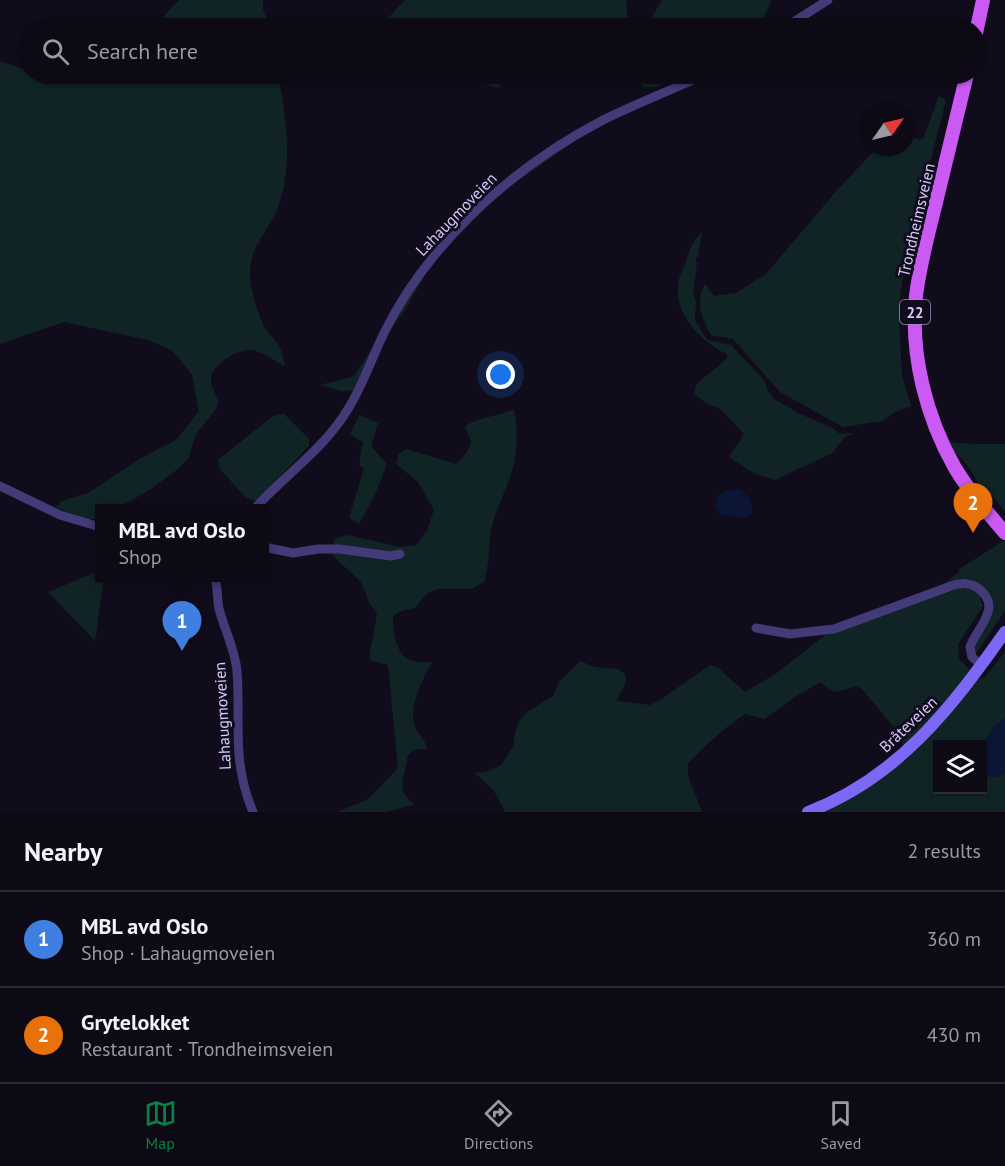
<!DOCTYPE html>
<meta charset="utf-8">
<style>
:root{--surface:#0d0915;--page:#1b1722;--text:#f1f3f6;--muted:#9a9aa0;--line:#2d2a34;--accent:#0b8043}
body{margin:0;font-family:"PT Sans",sans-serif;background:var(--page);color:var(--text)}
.controls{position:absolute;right:18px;bottom:18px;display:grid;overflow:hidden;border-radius:0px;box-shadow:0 2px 4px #0004}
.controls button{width:54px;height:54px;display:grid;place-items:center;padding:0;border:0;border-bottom:2px solid var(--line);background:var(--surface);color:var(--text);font:30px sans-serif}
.compass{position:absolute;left:861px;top:102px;width:54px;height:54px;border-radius:50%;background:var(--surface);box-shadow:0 2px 4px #0004;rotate:56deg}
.you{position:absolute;left:501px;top:375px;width:21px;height:21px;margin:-15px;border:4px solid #fff;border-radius:50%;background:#1a73e8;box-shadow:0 0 0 9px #1a73e833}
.badge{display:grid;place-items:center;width:39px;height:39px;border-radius:50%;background:var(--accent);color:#fff;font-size:20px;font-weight:700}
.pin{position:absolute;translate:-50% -50px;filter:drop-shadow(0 2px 3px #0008)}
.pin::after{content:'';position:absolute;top:32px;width:21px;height:18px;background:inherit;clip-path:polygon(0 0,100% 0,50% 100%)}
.popup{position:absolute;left:95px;top:504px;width:174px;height:78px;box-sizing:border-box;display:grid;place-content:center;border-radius:0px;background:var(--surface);filter:drop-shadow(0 2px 4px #0005);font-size:20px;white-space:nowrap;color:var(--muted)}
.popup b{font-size:22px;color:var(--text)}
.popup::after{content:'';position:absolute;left:50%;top:100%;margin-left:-12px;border:12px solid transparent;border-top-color:var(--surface)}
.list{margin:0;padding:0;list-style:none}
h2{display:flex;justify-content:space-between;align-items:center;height:78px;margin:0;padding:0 24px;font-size:26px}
h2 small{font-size:20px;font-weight:400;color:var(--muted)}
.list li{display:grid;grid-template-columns:39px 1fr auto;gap:18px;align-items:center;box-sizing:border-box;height:96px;padding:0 24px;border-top:2px solid var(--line)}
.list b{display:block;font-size:22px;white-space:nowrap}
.list p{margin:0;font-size:20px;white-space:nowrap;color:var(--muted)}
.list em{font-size:20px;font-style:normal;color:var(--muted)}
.icon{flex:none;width:33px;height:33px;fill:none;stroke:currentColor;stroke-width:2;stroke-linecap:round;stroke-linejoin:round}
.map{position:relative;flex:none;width:1005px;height:812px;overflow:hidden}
.search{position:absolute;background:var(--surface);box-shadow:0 2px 4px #0004;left:18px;right:18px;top:18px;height:66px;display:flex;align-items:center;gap:15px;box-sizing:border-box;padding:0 21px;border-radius:33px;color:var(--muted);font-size:22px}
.sheet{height:270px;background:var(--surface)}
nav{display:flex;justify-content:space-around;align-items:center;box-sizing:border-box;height:84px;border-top:2px solid var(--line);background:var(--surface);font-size:16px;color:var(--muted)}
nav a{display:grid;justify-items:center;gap:3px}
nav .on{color:var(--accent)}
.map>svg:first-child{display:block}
.green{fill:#102425;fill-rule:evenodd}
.water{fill:#0b1636}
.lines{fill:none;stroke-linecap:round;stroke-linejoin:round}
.street{stroke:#433a78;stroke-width:9}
.secondary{stroke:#7b68f5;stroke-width:12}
.primary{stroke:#cb59f4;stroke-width:14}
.labels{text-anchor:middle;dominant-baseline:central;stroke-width:6;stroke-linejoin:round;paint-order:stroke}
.shield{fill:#110c1c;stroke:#9a91b9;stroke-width:1.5}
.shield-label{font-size:15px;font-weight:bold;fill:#d5cafc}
.street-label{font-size:16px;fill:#d5cafc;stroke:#110c1c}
</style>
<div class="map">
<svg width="1005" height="812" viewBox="0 0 1005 812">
<rect width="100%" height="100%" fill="#110c1c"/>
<!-- green -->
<path class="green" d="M179 0H263V9L270 28H157L165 15Z
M405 0H626L628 22 652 17 662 0H772L763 18 756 28H594L590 24 582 28H380L389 17Z
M0 61 28 71V74L44 77 86 74H278C286 116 293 163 279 204 273 223 254 244 251 261 247 280 256 311 265 328 270 335 278 342 281 350 283 356 283 361 286 367 277 362 266 354 256 351 241 346 213 363 211 379 211 387 216 395 219 402L216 409 196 434 188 459 175 471 151 489 118 508H100L99 518 88 520 55 507 62 501 88 493 141 458 176 440 199 411 192 375 173 351 148 340 64 322 0 344Z
M393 74H515L497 88 482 84Z
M639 74H672L674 79 657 87H644L638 80Z
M939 96 946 100 905 262 900 298 899 325 902 375 911 406 895 412 882 421 843 427 780 392 733 339 711 335C702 319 695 301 705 284L714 296 736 293 766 274 838 189 878 147H906V133L919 140 923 139Z
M576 140 525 176 511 182 435 258 403 313 390 329 360 390 341 391 320 385 354 376 423 269 524 168Z
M702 232 698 257H695L697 263 693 294 696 301 695 320 707 340 731 345 764 380 768 391 774 399 800 414 833 428 840 434 854 433 845 437 832 453 775 480 755 474 729 457 744 434 719 408 710 405 695 395V387C704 375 717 369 727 358L726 354C702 342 675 316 678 286 678 279 682 271 685 264 689 252 692 241 702 232Z
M514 409C519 432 517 461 508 483 503 496 497 509 493 522 488 542 490 563 484 582L471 589H438L427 593 415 608 401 611 393 616C393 630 396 658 413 661 419 663 426 661 432 662 423 678 408 709 415 727 418 734 425 740 427 747L426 749C421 749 416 749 412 752 407 755 407 760 406 765 402 782 398 794 415 804L387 812H337L367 800 398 768 388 665 371 661 369 658 377 614 370 604 361 582 332 555 334 539 348 535 399 547 417 545 427 530 434 510 418 482 396 464 398 455 406 449 456 464 467 452 471 442 465 426C481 416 498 417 514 409Z
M284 414 309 439V446L257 501 246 498 220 469 218 460 273 416Z
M359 415 378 423 371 446 387 464 375 495 359 524 349 518 364 468 359 465 363 442 350 435Z
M944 442 974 444H1005V511L985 488 982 490C969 468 965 455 941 445Z
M1005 540V611L976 653 974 645 984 629 987 595 980 598 983 606 958 644 959 659 979 679 985 677 1005 652V812H809L821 808 904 749 896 730 862 689 856 686C836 692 838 696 820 682L798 695 764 719 745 714C724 728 705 745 688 764V776L702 812H505L494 791 475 773 489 771 501 765 513 747 516 729 520 720 527 712 553 696 559 682 580 661 595 667 617 669 625 674 626 682 616 701 650 705 660 700 710 665 717 667 745 692 777 673 829 632 940 587 959 572V569ZM938 744H982V790H938Z
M99 571 100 578H104L95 641 48 592Z"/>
<!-- water -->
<path class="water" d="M738 489C748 493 753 504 752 513L743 518 722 515 715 508 717 497 727 491Z
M1005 718V774L998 777H983L982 744 989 735 991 729Z"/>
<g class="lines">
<!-- street -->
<path class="street" d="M784 28 828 0
M0 486 60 515 100 527
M255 508C285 475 325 448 348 409 363 385 372 357 385 331 398 305 415 279 434 256 481 199 538 154 603 120 637 103 672 90 706 74
M264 547 293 553 318 549H339L391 556 400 554
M215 578C218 588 217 599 219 609 225 631 235 649 237 671 241 725 231 759 253 812
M756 628 790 634 834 629 951 586C961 583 969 582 978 588 1004 608 976 628 970 647L972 657 981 665"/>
<!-- secondary -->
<path class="secondary" d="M808 812C898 778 952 707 1005 632"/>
<!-- primary -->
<path class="primary" d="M976 33 983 0
M967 74C957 114 948 154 938 194 930 227 920 262 916 296 910 354 926 417 955 468 969 491 987 512 1005 533"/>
</g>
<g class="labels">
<!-- shield labels -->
<rect class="shield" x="900" y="300" width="30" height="24" rx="4.5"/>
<g class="shield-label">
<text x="915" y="312">22</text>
</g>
<!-- street labels -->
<g class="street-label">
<text transform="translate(456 214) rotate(-46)">Lahaugmoveien</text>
<text transform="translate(916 220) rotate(-77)">Trondheimsveien</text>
<text transform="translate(222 716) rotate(-93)">Lahaugmoveien</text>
<text transform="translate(908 724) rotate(-44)">Bråteveien</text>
</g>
</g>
</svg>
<div class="controls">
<button><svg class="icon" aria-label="layers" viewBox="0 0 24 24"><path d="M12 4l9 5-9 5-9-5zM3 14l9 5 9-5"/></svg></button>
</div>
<svg class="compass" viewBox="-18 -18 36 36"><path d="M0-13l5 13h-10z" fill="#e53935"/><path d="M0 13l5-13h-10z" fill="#9a9aa0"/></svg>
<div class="you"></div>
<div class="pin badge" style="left:182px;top:651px;background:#3f7fe0">1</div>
<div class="popup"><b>MBL avd Oslo</b>Shop</div>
<div class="pin badge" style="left:973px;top:533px;background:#e8710a">2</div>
<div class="search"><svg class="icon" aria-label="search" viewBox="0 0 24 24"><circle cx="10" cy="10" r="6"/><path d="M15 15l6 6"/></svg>Search here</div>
</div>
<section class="sheet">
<h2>Nearby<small>2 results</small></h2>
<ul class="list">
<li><span class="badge" style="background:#3f7fe0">1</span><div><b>MBL avd Oslo</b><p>Shop · Lahaugmoveien</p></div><em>360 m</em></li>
<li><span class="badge" style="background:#e8710a">2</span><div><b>Grytelokket</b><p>Restaurant · Trondheimsveien</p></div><em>430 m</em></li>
</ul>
</section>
<nav>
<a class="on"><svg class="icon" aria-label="map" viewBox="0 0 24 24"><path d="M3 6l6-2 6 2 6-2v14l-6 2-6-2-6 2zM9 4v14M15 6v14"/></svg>Map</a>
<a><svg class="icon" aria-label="directions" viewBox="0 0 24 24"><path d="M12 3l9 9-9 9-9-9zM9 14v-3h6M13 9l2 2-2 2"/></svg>Directions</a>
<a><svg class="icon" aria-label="saved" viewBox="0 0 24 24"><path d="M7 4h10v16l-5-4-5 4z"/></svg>Saved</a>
</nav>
